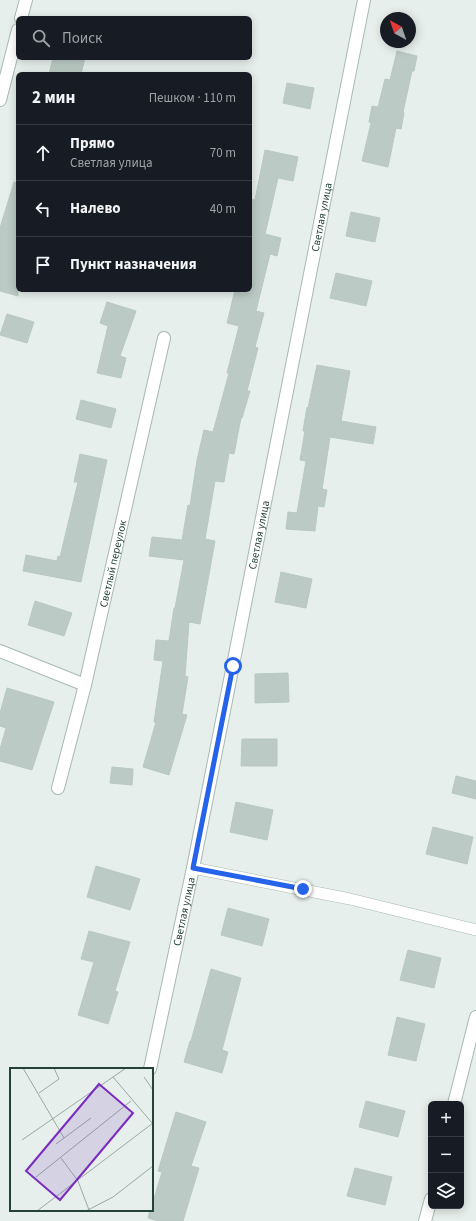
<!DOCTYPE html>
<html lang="ru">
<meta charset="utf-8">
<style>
:root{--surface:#171b24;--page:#242831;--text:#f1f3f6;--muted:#9ea1a6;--line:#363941}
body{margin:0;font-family:"Source Sans 3",sans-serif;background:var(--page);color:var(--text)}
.controls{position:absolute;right:12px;bottom:12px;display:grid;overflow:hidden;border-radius:6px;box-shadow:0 2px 10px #0003}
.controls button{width:36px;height:36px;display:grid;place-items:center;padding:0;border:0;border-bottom:1px solid var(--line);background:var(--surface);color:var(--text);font:20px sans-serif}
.compass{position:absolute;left:380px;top:12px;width:36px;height:36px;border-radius:50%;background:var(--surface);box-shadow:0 2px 10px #0003;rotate:320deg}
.stop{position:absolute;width:12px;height:12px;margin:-9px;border:3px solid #2563eb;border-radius:50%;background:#fff}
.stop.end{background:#2563eb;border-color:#fff;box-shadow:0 1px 4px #0008}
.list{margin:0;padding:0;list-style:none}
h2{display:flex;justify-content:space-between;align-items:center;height:52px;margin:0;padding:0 16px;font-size:17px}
h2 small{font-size:13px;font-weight:400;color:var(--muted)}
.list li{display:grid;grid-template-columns:26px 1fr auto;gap:12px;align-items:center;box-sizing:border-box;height:56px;padding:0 16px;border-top:1px solid var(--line)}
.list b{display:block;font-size:15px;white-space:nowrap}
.list p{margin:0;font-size:13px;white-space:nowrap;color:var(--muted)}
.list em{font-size:13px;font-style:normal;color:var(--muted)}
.icon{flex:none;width:22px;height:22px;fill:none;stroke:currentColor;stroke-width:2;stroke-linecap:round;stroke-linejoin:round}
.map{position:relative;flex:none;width:476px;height:1221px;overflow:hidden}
.search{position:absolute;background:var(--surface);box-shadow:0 2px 10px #0003;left:16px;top:16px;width:236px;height:44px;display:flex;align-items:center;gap:10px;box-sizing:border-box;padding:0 14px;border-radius:6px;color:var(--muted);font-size:15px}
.panel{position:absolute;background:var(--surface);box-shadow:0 2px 10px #0003;left:16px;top:72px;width:236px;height:220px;border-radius:6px}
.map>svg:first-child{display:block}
.building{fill:#bbcac4;stroke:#b8c9c2}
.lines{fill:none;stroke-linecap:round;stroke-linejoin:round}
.service-casing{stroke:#a8b8b2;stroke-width:12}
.minor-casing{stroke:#a8b8b2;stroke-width:14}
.service{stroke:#fff;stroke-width:11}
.minor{stroke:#fff;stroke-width:12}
.route{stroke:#2563eb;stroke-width:5}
.labels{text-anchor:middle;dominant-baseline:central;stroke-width:4;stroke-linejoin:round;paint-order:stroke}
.street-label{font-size:11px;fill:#24423a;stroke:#f7fbf9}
.inset-road{fill:none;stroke:#98aaa4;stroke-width:1}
.view{fill:#7b2cbf;fill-opacity:0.15;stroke:#7b2cbf;stroke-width:2}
.inset-edge{fill:none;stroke:#24423a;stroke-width:2}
</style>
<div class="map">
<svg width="476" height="1221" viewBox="0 0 476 1221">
<rect width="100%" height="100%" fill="#e6efeb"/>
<!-- building -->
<path class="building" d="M397 51 417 56 414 71H412L403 112 404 113 401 129 396 128 388 167 362 161 371 123 369 122 372 106 378 107 385 79 390 80Z
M53 58H85L81 74H49Z
M287 83 314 88 310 109 283 103Z
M265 150 298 157 293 181 278 178 265 234 281 238 277 256 270 254 256 311 264 313 255 347 258 348 247 391H250L242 418H241L234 454 229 453 224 482 215 481 205 539 215 541 200 624 189 622 185 676 188 677 182 714 187 715 169 775 143 767 156 722H154L163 661 154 660 156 640 169 641 174 608H175L184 560 149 556 152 537 182 540 188 505 190 506 197 460 204 430 213 432 229 373H227L239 326 227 323 235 290H250V199L255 200Z
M14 182 18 183V296L0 291V228Z
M351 212 380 218 375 242 346 236Z
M336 273 372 281 366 306 330 298Z
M107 302 136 311 120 356 126 358 121 378 97 373 108 326 100 323Z
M7 314 34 322 27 343 0 335Z
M317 365 350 371 341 421 376 427 373 444 330 437 322 489 327 490 324 507 318 506 315 531 286 529 288 512 297 513 306 461 300 460 305 431H303L307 407 308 408Z
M81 400 116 409 111 428 76 419Z
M80 454 107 460 81 582 23 571 26 555 57 561 58 556 60 557 78 482H74Z
M281 572 312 579 306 608 275 602Z
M35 601 72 613 64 636 28 625Z
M288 673 289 702 255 703V674Z
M7 688 54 702 32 770 0 761V749L6 728 0 726V713Z
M242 739H277V766H241Z
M112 767 133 769 132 785 110 783Z
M456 776 476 781V799L452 793Z
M236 802 273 810 267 840 230 832Z
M433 827 473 837 467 864 426 854Z
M96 866 140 879 130 910 87 897Z
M228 908 269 919 262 946 221 935Z
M89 931 130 942 115 991 118 992 108 1024 78 1015 94 962 81 959Z
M408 950 441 958 434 988 400 980Z
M211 969 241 978 222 1050 228 1052 222 1073 184 1062 190 1041H191Z
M397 1017 425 1024 416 1061 388 1055Z
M366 1101 405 1111 398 1137 359 1127Z
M176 1112 206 1122 191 1166 199 1168 183 1221H158L148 1218 150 1210H152V1205L162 1172 158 1171Z
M355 1168 392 1177 385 1205 347 1196Z"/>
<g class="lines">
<!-- service casing -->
<g class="service-casing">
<path id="service" d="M193 868 350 899 476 930"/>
</g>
<!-- minor casing -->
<g class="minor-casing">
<g id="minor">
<path d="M21 18 26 0"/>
<path d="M0 100 18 30"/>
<path d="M0 651 85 685"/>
<path id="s1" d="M58 788 85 685 164 338"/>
<path id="s2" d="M150 1069 193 868 364 0"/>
<path d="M454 1104 476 1017"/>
<path d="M425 1221 431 1199"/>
</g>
</g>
<!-- service -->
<use href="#service" class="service"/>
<!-- minor -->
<use href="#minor" class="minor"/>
</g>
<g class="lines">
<!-- route -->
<path class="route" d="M233 666 193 868 303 889"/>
</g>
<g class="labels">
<!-- street labels -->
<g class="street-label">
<text stroke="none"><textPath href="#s2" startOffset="869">Светлая улица</textPath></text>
<text stroke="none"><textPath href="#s2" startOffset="545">Светлая улица</textPath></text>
<text stroke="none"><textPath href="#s1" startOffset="231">Светлый переулок</textPath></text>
<text stroke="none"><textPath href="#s2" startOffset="161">Светлая улица</textPath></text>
</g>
</g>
<!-- overview -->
<g transform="translate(10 1068)">
<rect width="143" height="143" fill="#e6efeb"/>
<path class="inset-road" d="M13 0 54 70M103 9 143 56M134 9 143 22M29 25 49 11 44 0M12 72 116 0M46 76 81 50M51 90 68 113 79 142M26 109 121 33M27 143 143 55M76 143 103 129 143 98"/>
<path class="view" d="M89 16 123 45 50 132 16 103Z"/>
<rect width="143" height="143" class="inset-edge"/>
</g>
</svg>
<div class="controls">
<button>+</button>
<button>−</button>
<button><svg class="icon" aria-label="layers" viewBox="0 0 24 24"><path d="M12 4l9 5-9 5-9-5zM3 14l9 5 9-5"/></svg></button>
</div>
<svg class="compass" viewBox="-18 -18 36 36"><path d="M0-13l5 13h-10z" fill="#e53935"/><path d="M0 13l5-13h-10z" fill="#9ea1a6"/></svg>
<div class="stop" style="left:233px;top:666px"></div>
<div class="stop end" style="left:303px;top:889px"></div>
<div class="search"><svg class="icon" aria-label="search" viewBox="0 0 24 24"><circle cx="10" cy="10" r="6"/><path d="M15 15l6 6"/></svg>Поиск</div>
<section class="panel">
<h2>2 мин<small>Пешком · 110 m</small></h2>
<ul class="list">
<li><svg class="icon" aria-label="ahead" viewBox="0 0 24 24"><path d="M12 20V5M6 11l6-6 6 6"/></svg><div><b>Прямо</b><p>Светлая улица</p></div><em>70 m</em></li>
<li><svg class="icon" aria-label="left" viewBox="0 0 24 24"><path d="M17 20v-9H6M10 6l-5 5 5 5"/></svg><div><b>Налево</b></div><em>40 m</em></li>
<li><svg class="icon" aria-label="arrive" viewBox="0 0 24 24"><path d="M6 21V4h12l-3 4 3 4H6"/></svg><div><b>Пункт назначения</b></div></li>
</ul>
</section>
</div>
